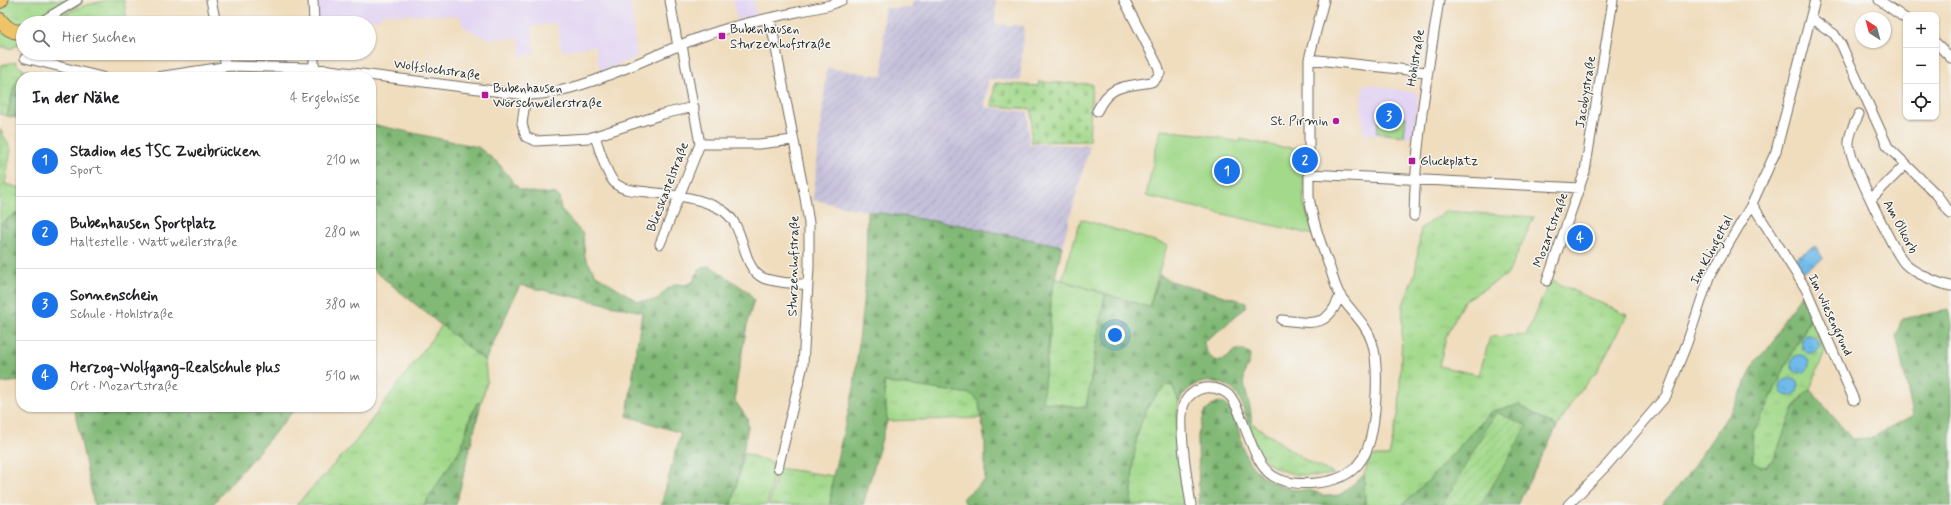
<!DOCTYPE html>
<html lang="de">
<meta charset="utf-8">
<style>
:root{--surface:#fff;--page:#f6f6f6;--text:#202124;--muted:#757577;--line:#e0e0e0;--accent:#1a73e8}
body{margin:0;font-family:Mynerve,sans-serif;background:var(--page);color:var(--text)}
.controls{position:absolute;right:12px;top:12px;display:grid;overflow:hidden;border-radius:8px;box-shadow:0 1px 3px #0004}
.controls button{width:36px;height:36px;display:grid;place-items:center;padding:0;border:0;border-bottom:1px solid var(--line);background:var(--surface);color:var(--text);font:20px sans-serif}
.compass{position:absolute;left:1855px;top:12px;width:36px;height:36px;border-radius:50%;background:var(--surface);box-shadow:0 1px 3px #0004;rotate:324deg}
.you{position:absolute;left:1115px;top:335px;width:14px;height:14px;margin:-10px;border:3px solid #fff;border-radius:50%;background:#1a73e8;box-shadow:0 0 0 6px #1a73e833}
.badge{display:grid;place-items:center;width:26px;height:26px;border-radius:50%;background:var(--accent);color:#fff;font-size:13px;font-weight:700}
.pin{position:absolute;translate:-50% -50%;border:2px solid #fff;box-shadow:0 1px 4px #0006}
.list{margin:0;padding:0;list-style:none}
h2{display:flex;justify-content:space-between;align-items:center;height:52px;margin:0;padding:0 16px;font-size:17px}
h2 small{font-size:13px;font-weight:400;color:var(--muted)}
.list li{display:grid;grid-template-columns:26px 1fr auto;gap:12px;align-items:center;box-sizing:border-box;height:72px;padding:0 16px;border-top:1px solid var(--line)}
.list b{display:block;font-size:15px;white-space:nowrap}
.list p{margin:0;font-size:13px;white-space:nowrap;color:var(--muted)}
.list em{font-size:13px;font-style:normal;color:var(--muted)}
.icon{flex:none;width:22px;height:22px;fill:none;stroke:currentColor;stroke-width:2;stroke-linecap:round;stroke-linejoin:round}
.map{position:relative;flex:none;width:1951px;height:505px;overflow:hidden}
.search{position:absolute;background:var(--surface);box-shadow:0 1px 3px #0004;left:16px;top:16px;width:360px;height:44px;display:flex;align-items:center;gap:10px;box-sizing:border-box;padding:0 14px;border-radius:22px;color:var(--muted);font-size:15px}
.panel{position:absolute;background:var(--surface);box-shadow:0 1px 3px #0004;left:16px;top:72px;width:360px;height:340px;border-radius:16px}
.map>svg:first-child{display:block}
.built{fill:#e2d4f3}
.industrial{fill:url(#industrial-furrows)}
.grass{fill:url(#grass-tufts);stroke:#67825b}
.forest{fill:url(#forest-firs);stroke:#567251}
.cemetery{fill:url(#cemetery-stones);stroke:#67825b}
.garden{fill:url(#garden-furrows);stroke:#67825b}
.pitch{fill:#a3d98b;stroke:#67825b}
.water{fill:url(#water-ripples);stroke:#4e728a}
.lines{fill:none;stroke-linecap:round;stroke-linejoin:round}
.minor-casing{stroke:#70695e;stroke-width:11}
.highway-casing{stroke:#70695e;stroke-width:16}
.minor{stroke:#fff;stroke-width:9}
.highway{stroke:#efc469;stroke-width:14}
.poi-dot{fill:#b5179e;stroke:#f6f6f2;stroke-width:1.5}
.labels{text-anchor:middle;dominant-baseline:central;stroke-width:3;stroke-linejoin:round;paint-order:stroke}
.poi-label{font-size:13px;fill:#2b2b2b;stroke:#f6f6f2;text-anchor:start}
.street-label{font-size:13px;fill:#2b2b2b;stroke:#f6f6f2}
</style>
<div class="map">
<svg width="1951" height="505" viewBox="0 0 1951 505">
<defs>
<pattern id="industrial-furrows" width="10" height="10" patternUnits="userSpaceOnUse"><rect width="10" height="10" fill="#c5c0da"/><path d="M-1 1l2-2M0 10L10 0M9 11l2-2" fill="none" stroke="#a9a5bb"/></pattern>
<pattern id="grass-tufts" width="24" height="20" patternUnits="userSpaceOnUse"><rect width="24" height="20" fill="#a3d98b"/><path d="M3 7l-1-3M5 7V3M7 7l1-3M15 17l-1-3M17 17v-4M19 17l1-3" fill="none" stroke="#8cba78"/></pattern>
<pattern id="forest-firs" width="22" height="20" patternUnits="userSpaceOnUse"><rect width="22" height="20" fill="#82b977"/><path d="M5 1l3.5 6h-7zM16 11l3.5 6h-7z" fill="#6b9762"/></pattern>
<pattern id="cemetery-stones" width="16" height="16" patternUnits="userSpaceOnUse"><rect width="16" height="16" fill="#a3d98b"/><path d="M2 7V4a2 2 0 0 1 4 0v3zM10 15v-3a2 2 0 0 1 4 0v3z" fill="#8cba78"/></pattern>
<pattern id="garden-furrows" width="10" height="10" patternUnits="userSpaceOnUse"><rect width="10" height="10" fill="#a3d98b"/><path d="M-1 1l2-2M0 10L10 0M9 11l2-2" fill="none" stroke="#8cba78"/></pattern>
<pattern id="water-ripples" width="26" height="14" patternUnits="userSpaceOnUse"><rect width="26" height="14" fill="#70bae9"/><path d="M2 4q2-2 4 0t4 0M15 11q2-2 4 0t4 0" fill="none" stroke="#5c97bd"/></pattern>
</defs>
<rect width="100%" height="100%" fill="#f6f6f2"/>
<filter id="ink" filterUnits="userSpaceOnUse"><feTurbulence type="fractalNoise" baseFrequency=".025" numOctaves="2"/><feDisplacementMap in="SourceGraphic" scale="8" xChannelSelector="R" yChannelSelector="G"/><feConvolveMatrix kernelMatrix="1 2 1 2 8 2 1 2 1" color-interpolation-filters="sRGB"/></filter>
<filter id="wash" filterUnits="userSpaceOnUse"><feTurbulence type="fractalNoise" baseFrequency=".012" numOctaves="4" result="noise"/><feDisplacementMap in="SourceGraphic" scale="16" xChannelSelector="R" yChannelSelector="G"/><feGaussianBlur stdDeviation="0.9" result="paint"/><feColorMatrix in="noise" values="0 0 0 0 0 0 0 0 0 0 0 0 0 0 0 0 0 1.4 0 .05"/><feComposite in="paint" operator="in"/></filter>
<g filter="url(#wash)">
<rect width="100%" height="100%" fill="#f0ddbe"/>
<!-- built -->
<path class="built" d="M317 0H630L637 57 600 71 595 46 562 51 557 23 532 27 535 54 521 56 519 38 494 39 481 36 463 26 460 17 456 16 381 14 380 19 338 20 337 23H317Z
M733 0H754L756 16 737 20Z
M1364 84 1418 93 1414 137 1365 134 1363 130 1361 103Z"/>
<!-- industrial -->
<path class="industrial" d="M913 0H996L995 24 1024 26 1020 81 988 79 985 107 1028 112 1029 144 1090 145 1062 246 960 225 867 211 813 200 827 68 883 76 884 8H912Z"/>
<!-- grass -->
<path class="grass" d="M0 0H81L82 3 48 23H23V40C12 48 15 51 0 46Z
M109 0H124L127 23H57C67 9 92 3 109 0Z
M16 62 19 67 24 69 14 87 7 116 0 114V65Z
M1379 114 1406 117 1404 136 1377 133Z
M0 129 11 149 5 184 21 188V210L0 224Z
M1447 211 1534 217 1508 274 1464 301 1447 334 1439 366 1479 375 1490 337 1526 335 1550 280 1627 315 1597 371 1575 397 1557 427 1519 405 1402 505H1365L1364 475 1371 456H1389L1399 411 1403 305 1415 273 1421 228Z
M1055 278 1105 294 1086 408 1042 402 1050 331 1051 296Z
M1811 318 1825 351 1810 389 1801 397 1793 410 1774 459 1767 465 1761 467 1753 460 1752 450 1753 429 1764 413 1784 369Z
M442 325 485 361 487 382 481 403H477L469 420 461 448 424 505H296L356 441Z
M884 382 971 394 979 402 981 418 887 421Z
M1167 385 1172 386 1174 390 1179 402 1177 414 1178 434 1185 505H1131C1134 463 1130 414 1167 385Z
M1246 419 1307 461 1334 474C1314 478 1282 476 1266 461 1258 453 1251 430 1246 419Z
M744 453 776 464 767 505H732Z
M778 468 833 476 830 505H769Z"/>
<!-- forest -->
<path class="forest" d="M24 69 59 77H21V119L7 116 14 87Z
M371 124 478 147 498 163 519 189 530 192 556 194 559 197 561 210 583 234 585 257 596 275 638 301 657 300 666 290 676 284 685 285 693 282 699 269 708 266 713 268 747 291 754 300 748 320 736 385 735 401 747 418 748 427 732 505H661L681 433 627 416 642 312 520 285 485 361 371 268Z
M21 210V381L0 383V224Z
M867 211 960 225 1062 246 1051 296 1050 331 1042 402 1086 408 1105 294 1149 307 1160 275 1170 281 1246 302V307L1220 330 1204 341C1204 351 1209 356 1217 362L1228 357 1236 350H1245L1250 354C1251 364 1243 370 1244 379 1244 394 1253 408 1251 423 1243 416 1244 404 1238 396 1223 374 1189 378 1179 402L1172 386 1167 385C1131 413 1134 463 1131 505H967L962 499 985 480V443L979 402 971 394 884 382 887 421 863 505H830L833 476 854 388 866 275Z
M1802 294 1811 317 1784 369 1764 413 1752 433 1753 460 1761 467 1767 465 1774 459C1784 435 1790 406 1810 389L1852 439 1872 438 1913 415 1896 335 1902 319 1948 310 1951 320V505H1661L1682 483 1735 405 1756 360 1773 343 1784 319Z
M1219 402C1240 409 1238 441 1247 458 1249 463 1254 468 1258 472 1265 480 1280 487 1290 489 1302 491 1313 488 1323 496L1340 495 1364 475 1365 505H1199L1198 435 1205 412 1214 404Z
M477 403H481L456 505H424L461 448 470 420Z
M1519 405 1557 427 1517 505H1402L1428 481 1491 411Z
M74 407H297L212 505H94Z"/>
<!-- cemetery -->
<path class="cemetery" d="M1039 82 1092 84 1089 141 1031 142 1032 109 992 106 995 83 1038 86Z"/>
<!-- garden -->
<path class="garden" d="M1496 412 1527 426 1481 505H1443Z"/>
<!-- pitch -->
<path class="pitch" d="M1160 130 1200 134 1240 142 1241 139 1279 147 1303 148 1304 204 1314 235 1146 196Z
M1081 219 1167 245 1149 307 1062 280Z"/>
<!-- water -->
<path class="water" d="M1815 246 1823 258 1802 272 1794 259Z
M1805 335C1813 335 1818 338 1820 346L1816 353H1807L1803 349 1801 341Z
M1791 364a9 9 0 1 1 18 0a9 9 0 1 1-18 0Z
M1780 387a9 9 0 1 1 18 0a9 9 0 1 1-18 0Z"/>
</g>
<g filter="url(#ink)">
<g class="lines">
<!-- minor casing -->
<g class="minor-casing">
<path id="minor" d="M211 0 216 23
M313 0 314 23
M670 0 678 47
M1879 0 1906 19
M770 18 805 198 809 223V267L803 365 778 468
M1811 18 1834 34 1841 44 1888 147 1937 195 1951 214
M39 23 77 0
M1936 43 1951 58
M223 53 226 66
M314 53V68
M25 58 102 77
M1309 59 1426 72
M157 77 230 66 314 68 526 95C579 95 647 57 698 38 740 22 786 15 830 5L842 0
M526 95 522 124 526 137 536 141 589 138 663 114 694 107
M1097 111C1110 84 1124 87 1151 82L1155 80 1160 73 1158 66 1124 0
M1859 114C1855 123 1848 135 1849 145 1850 160 1895 254 1905 264 1913 272 1939 284 1951 286
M595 137C600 149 606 176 616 184 624 191 638 191 648 192 672 195 700 197 722 210 747 225 740 267 763 278 776 283 794 283 808 285
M700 144H759L793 140
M1309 174 1580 188
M1871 199 1905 165
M1752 204 1806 289 1854 400
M1414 216C1415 143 1428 72 1439 0
M660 244 700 144 682 45
M1547 281 1585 171 1613 0
M1282 320C1312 323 1328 329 1340 295
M1191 505C1188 484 1177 422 1184 404 1187 396 1196 389 1205 388 1215 387 1224 390 1231 397 1236 404 1239 412 1242 420 1259 462 1262 488 1316 483 1335 481 1351 476 1362 459 1377 438 1380 366 1372 342 1366 323 1350 311 1340 295 1335 287 1333 277 1330 268 1321 245 1312 220 1309 196V59L1324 0
M1568 505 1607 465 1666 396 1687 343 1709 277 1752 204 1776 151 1815 0"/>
</g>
<!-- highway casing -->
<g class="highway-casing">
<path id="highway" d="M0 1 1 0
M0 20C6 28 13 34 23 31"/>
</g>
<!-- minor -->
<use href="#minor" class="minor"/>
<!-- highway -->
<use href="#highway" class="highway"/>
</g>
</g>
<!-- markers -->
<g class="poi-dot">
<rect x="718" y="32" width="8" height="8" rx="2"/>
<rect x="481" y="91" width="8" height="8" rx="2"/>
<circle cx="1336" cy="121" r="4"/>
<rect x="1408" y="157" width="8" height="8" rx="2"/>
</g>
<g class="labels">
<!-- poi labels -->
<g class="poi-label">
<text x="730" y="29">Bubenhausen<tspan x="730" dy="15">Sturzenhofstraße</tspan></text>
<text x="493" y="88">Bubenhausen<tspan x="493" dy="15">Wörschweilerstraße</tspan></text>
<text x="1328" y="121" text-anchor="end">St. Pirmin</text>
<text x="1420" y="161">Gluckplatz</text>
</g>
<!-- street labels -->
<g class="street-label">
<text transform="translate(1416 58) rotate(-81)">Hohlstraße</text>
<text transform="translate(437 70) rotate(8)">Wolfslochstraße</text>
<text transform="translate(1586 92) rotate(-81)">Jacobystraße</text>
<text transform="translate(668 187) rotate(-69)">Blieskastelstraße</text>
<text transform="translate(1900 227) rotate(62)">Am Ölkorb</text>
<text transform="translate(1551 230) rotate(-70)">Mozartstraße</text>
<text transform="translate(1712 250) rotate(-62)">Im Klingeltal</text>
<text transform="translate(794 266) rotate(-89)">Sturzenhofstraße</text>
<text transform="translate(1830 315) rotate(65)">Im Wiesengrund</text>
</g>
</g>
</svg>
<div class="controls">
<button>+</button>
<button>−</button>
<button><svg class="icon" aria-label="locate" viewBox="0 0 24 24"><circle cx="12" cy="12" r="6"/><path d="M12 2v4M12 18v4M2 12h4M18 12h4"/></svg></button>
</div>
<svg class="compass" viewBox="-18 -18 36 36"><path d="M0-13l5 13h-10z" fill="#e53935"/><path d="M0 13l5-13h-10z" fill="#757577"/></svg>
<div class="you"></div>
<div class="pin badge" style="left:1227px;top:171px">1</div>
<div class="pin badge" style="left:1305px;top:160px">2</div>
<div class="pin badge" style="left:1389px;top:116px">3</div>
<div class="pin badge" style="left:1580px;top:238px">4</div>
<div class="search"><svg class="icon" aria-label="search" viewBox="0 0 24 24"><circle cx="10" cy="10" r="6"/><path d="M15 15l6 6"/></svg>Hier suchen</div>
<section class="panel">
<h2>In der Nähe<small>4 Ergebnisse</small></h2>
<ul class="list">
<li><span class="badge">1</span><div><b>Stadion des TSC Zweibrücken</b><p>Sport</p></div><em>210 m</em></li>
<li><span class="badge">2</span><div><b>Bubenhausen Sportplatz</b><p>Haltestelle · Wattweilerstraße</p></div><em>280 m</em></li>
<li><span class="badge">3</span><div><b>Sonnenschein</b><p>Schule · Hohlstraße</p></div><em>380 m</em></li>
<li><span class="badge">4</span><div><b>Herzog-Wolfgang-Realschule plus</b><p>Ort · Mozartstraße</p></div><em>510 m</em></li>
</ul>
</section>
</div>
